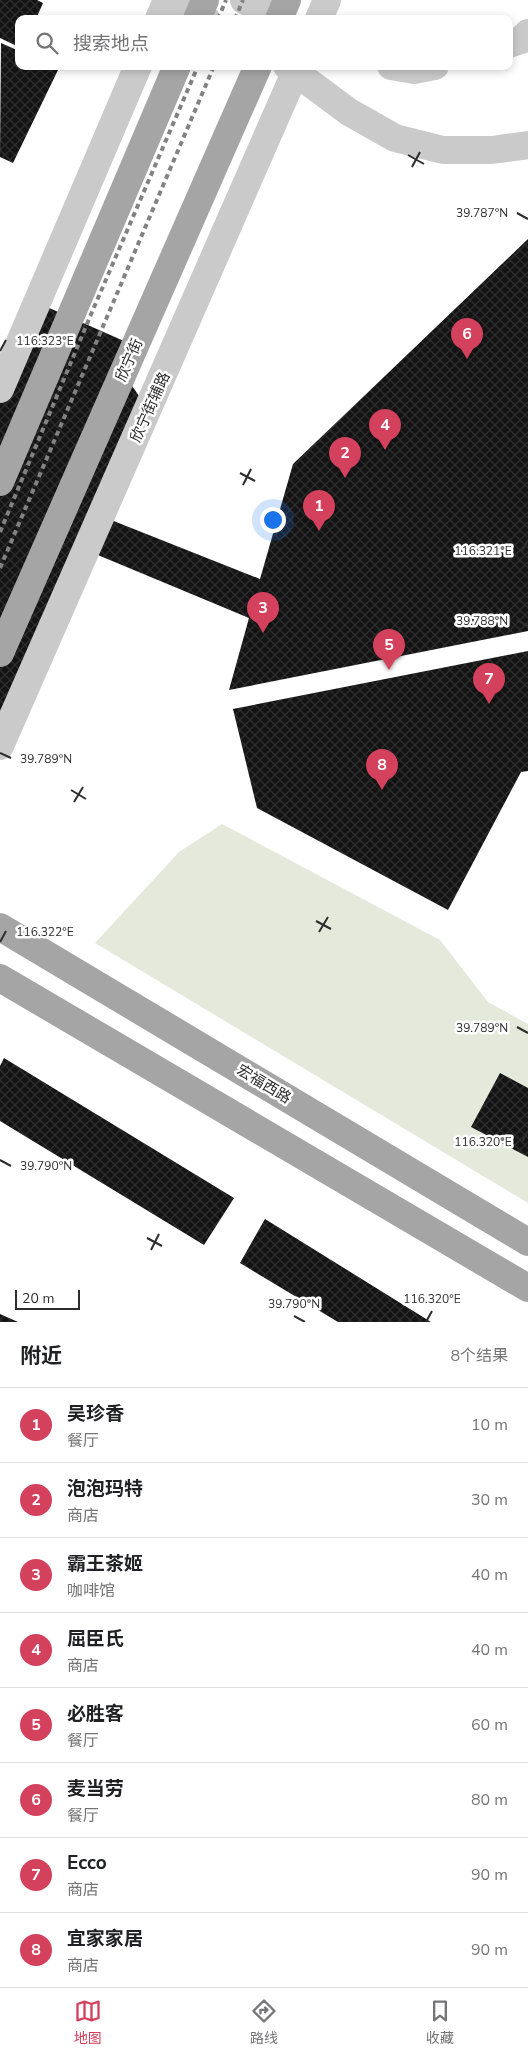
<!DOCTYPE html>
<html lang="zh">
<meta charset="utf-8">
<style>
:root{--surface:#fff;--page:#f2f2f2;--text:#202124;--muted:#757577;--line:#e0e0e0;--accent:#d3415d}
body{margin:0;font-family:"Nunito Sans","Noto Sans SC",sans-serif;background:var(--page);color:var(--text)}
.scale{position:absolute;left:15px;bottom:12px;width:65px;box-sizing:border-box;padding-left:5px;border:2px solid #2d2d2d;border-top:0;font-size:14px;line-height:18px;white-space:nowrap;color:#2d2d2d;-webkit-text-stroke:4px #fff;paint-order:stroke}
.you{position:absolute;left:272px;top:519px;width:18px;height:18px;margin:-12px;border:4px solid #fff;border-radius:50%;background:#1a73e8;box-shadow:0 0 0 8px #1a73e833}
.badge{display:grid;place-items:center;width:32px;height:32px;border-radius:50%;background:var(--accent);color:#fff;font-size:16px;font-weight:700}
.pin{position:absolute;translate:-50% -41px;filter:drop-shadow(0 1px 2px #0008)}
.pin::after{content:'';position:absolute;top:26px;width:18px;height:15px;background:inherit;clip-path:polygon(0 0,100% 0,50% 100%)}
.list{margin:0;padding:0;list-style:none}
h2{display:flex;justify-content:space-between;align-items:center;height:65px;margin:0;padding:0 20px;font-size:21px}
h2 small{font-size:16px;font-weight:400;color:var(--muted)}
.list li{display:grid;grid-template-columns:32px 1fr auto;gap:15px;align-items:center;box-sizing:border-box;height:75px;padding:0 20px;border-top:1px solid var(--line)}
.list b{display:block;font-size:19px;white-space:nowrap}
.list p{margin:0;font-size:16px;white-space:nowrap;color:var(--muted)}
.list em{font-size:16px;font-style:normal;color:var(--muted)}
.icon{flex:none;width:28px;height:28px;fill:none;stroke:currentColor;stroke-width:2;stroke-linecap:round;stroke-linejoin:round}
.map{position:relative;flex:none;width:528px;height:1322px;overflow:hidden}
.search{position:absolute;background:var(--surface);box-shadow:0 2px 8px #0003;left:15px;right:15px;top:15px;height:55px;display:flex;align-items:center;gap:12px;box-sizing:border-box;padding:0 18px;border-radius:10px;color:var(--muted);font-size:19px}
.sheet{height:665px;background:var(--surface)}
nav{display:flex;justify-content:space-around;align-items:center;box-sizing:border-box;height:70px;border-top:1px solid var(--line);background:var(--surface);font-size:14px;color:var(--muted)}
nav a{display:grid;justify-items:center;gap:2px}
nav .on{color:var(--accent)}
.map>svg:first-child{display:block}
.park{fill:#e5e9dc}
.building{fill:url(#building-cross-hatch)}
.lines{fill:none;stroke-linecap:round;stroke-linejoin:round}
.minor{stroke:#cacaca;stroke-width:28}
.major{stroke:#a5a5a5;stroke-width:28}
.rail{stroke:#828282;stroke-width:4;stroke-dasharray:5 4;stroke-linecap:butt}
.ticks{fill:none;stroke:#2d2d2d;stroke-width:2}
.labels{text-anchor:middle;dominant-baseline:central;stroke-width:5;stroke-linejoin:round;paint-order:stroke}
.street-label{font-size:15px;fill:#2d2d2d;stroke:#fff}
.ticks-label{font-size:12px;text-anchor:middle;fill:#2d2d2d;stroke:#fff;stroke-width:5;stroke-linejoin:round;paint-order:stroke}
</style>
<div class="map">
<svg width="528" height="1322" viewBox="0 0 528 1322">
<defs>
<pattern id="building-cross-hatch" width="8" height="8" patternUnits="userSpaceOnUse" patternTransform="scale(1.25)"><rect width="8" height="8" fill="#141414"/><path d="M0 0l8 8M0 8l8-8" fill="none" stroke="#2e2e2e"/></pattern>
</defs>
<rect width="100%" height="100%" fill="#fff"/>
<!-- park -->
<path class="park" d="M222 824 440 940 488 1002 528 1024V1203L95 943 179 852Z"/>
<!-- building -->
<path class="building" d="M0 0H37L43 3 36 19H19V47L0 38Z
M1 43 19 51V66H51L58 70 13 163 0 157Z
M528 239V631L229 690 249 618 81 548 0 714V364L47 307 142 349 128 380 139 396 96 514 260 579 293 464Z
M528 651V771L521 772 448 910 257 808 233 709Z
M4 1058 234 1198 204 1245 0 1121V1066Z
M500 1073 528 1088V1157L471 1127Z
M265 1219 431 1322H338L240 1263Z
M0 1314 18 1322H0Z"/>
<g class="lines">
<!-- minor -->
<path class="minor" d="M175 0 206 19
M244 0 277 19
M159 19 167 0
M319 19 327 0
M509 44 521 40 528 33
M287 66 349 112 395 138 443 150H492L528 145
M391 66 414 70 435 66
M0 389 138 66
M0 746 298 66"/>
<!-- major -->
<path class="major" d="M197 19 205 0
M279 19 287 0
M0 482 177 66
M0 653 258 66
M0 927 528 1242
M0 978 528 1288"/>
<!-- rail -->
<path class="rail" d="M218 19 226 0
M235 19 243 0
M0 532 92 312 198 66
M0 568 214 66"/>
</g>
<!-- ticks -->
<path class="ticks" d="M408 155 424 164M412 167 420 152M517 213 528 219M0 351 6 340M240 473 255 481M243 485 251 469M522 551 528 540M517 620 528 626M0 753 11 758M71 790 86 799M74 802 83 787M316 921 331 929M319 932 328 917M0 942 6 931M517 1027 528 1033M522 1142 528 1131M0 1160 11 1166M147 1238 162 1246M151 1250 159 1234M294 1316 305 1322M426 1322 432 1311"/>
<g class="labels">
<!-- street labels -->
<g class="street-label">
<text transform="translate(129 360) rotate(-66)">欣宁街</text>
<text transform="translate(150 407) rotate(-66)">欣宁街辅路</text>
<text transform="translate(264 1084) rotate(31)">宏福西路</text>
</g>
</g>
<g class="ticks-label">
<text x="482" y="217">39.787°N</text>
<text x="45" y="345">116.323°E</text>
<text x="483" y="555">116.321°E</text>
<text x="482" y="625">39.788°N</text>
<text x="46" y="763">39.789°N</text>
<text x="45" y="936">116.322°E</text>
<text x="482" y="1032">39.789°N</text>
<text x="483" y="1146">116.320°E</text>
<text x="46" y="1170">39.790°N</text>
<text x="432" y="1303">116.320°E</text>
<text x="294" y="1308">39.790°N</text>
</g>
</svg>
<div class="scale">20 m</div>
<div class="you"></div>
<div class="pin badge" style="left:319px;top:531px">1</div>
<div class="pin badge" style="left:345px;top:478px">2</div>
<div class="pin badge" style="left:263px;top:633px">3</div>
<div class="pin badge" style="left:385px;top:450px">4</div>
<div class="pin badge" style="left:389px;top:670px">5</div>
<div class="pin badge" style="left:467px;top:359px">6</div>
<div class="pin badge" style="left:489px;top:704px">7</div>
<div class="pin badge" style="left:382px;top:790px">8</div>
<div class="search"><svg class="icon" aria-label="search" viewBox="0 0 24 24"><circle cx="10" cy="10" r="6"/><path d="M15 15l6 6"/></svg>搜索地点</div>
</div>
<section class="sheet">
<h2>附近<small>8个结果</small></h2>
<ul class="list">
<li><span class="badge">1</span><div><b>吴珍香</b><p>餐厅</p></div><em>10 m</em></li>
<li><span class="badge">2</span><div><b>泡泡玛特</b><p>商店</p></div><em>30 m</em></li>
<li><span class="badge">3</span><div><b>霸王茶姬</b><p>咖啡馆</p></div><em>40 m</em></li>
<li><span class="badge">4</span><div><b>屈臣氏</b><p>商店</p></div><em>40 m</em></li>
<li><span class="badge">5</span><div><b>必胜客</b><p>餐厅</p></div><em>60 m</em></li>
<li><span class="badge">6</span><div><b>麦当劳</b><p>餐厅</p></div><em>80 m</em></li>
<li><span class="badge">7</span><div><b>Ecco</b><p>商店</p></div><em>90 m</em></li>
<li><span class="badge">8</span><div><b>宜家家居</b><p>商店</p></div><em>90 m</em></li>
</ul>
</section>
<nav>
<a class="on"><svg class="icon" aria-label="map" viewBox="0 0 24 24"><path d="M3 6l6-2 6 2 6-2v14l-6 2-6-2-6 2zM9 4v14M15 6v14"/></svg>地图</a>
<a><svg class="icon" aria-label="directions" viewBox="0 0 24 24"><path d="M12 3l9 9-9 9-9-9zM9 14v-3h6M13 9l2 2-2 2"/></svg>路线</a>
<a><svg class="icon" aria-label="saved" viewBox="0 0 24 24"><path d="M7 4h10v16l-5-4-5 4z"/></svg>收藏</a>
</nav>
